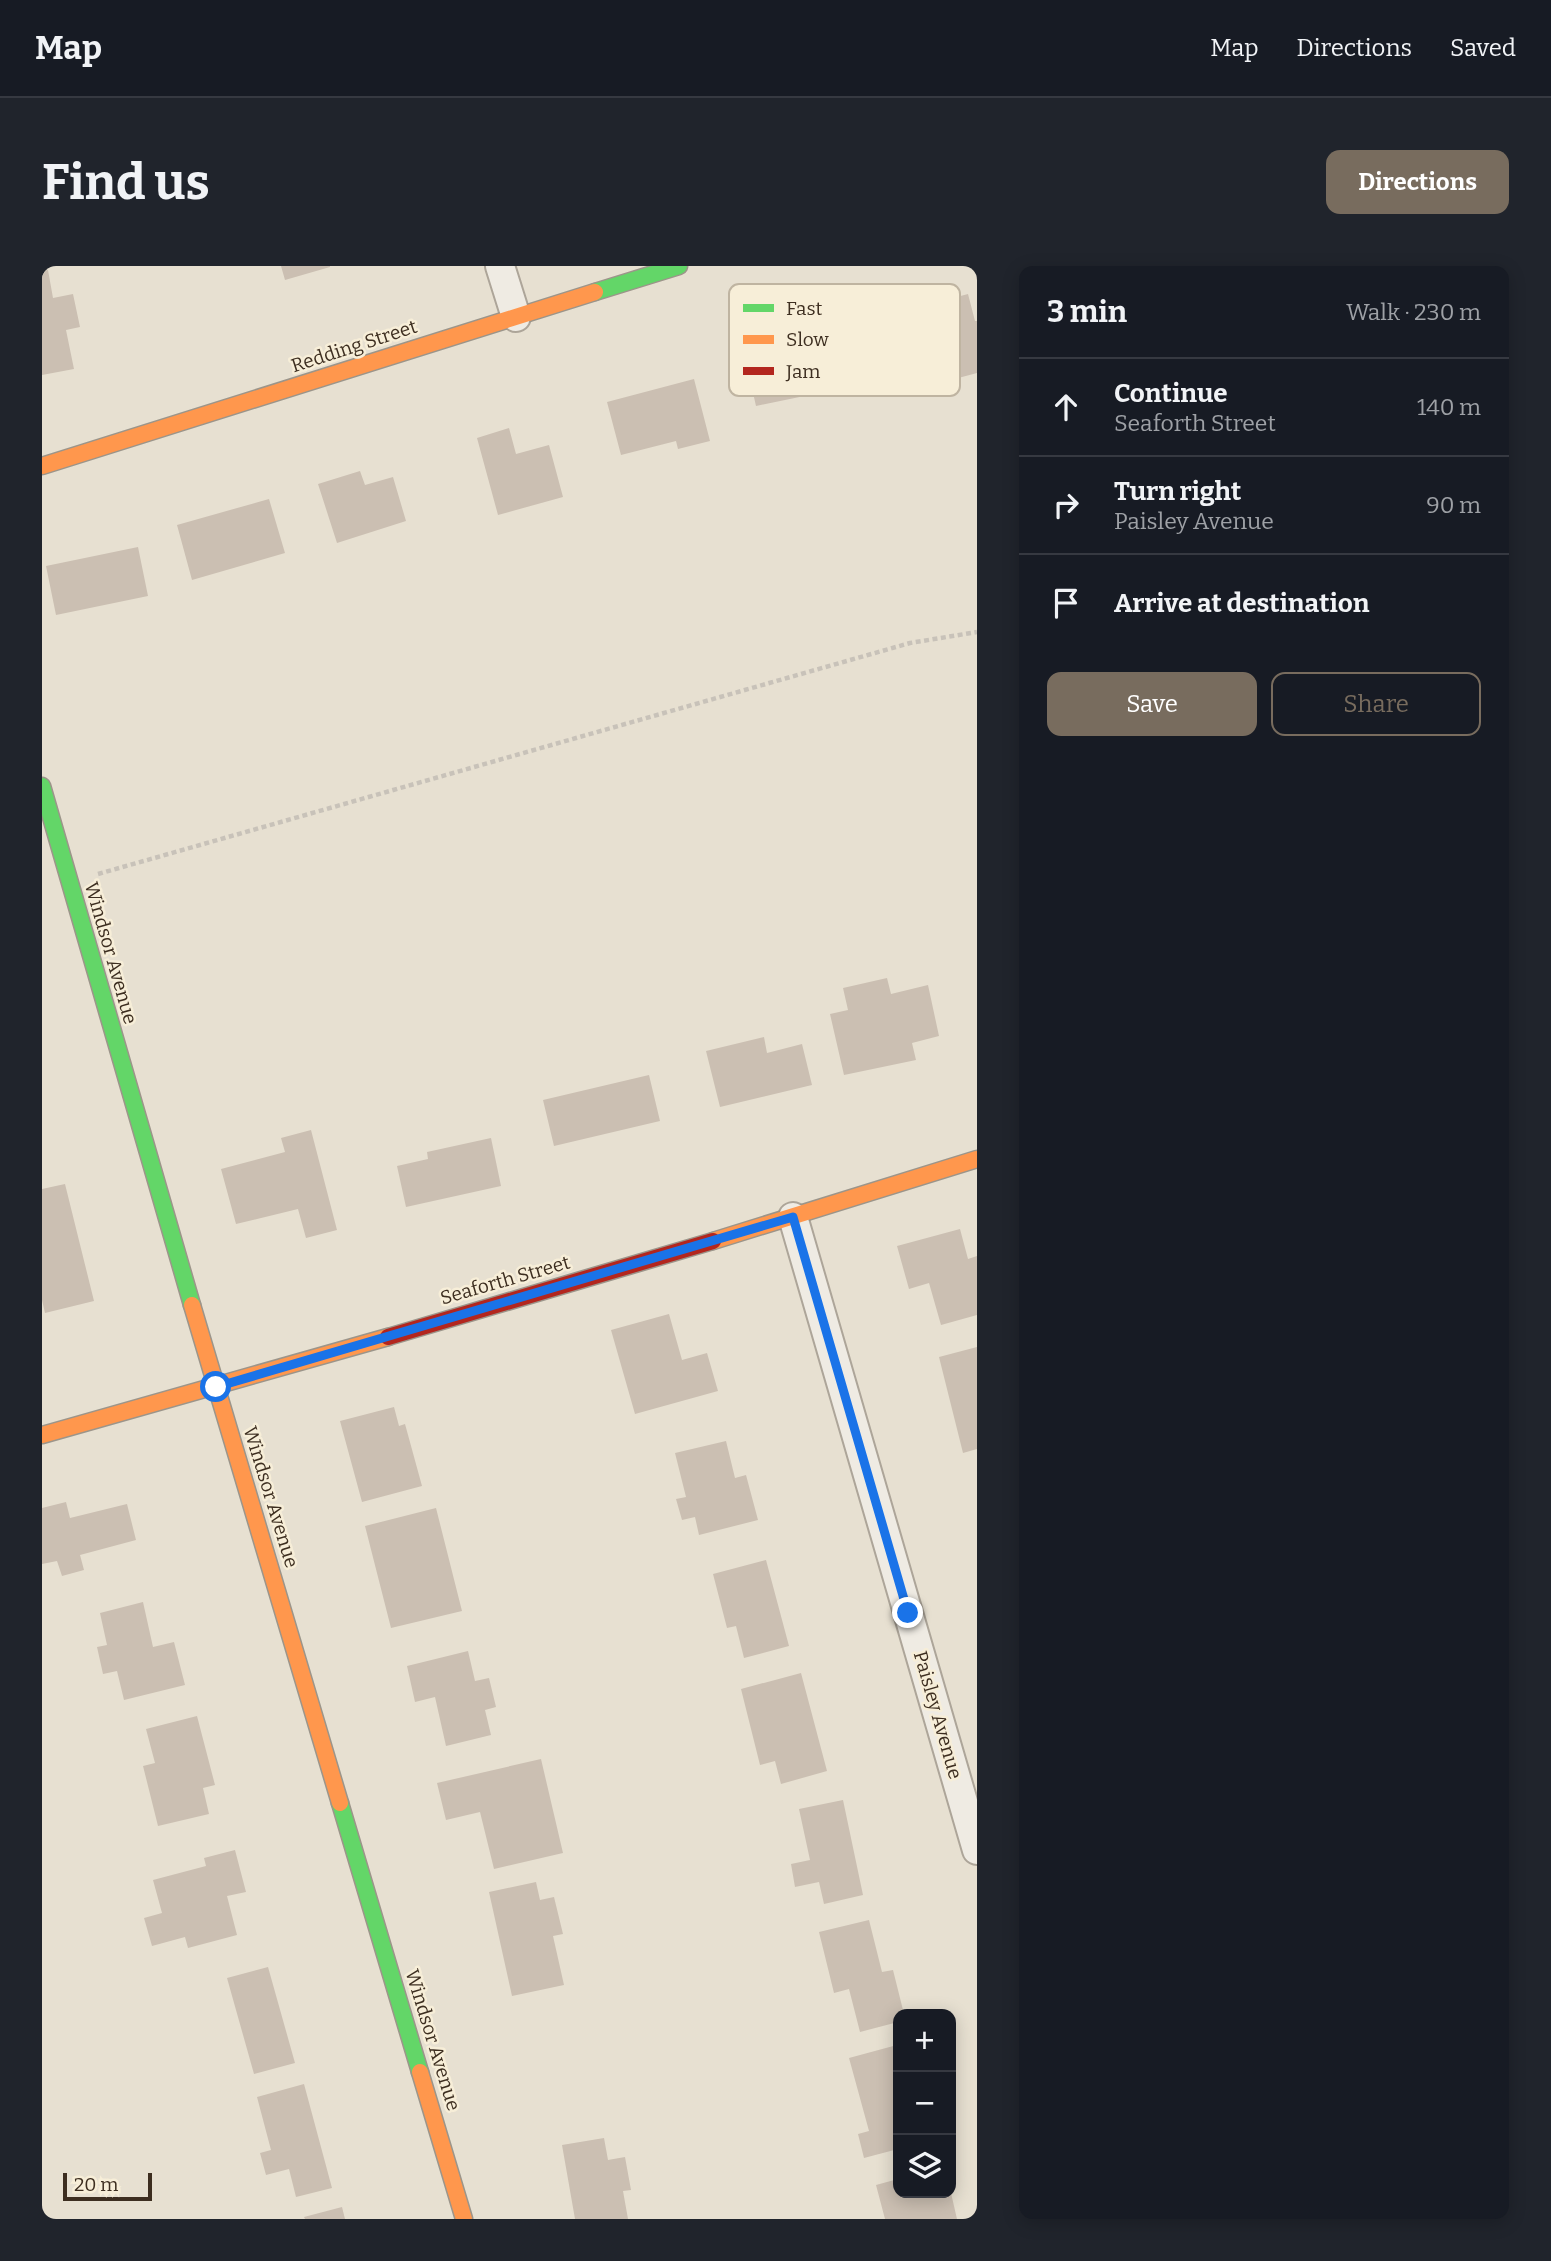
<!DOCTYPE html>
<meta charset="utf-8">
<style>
:root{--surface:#171b24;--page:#20242c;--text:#f1f3f6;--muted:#9ea1a6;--line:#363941;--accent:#786c5e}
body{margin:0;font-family:Bitter,serif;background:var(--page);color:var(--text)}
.controls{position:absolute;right:21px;bottom:21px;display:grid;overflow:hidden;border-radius:14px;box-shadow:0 4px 18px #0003}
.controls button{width:63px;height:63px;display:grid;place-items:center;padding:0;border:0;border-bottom:2px solid var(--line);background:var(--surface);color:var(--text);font:35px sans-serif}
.scale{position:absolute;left:21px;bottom:18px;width:89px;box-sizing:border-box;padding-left:7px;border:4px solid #3d2e20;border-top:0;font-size:19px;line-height:24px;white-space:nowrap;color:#3d2e20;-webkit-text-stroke:5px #f7eed8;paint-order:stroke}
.stop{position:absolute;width:21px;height:21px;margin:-16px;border:5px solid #1a73e8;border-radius:50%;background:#fff}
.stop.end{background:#1a73e8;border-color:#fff;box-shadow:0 2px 7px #0008}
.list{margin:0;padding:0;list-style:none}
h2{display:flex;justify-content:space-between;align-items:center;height:91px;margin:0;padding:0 28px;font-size:30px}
h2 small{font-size:23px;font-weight:400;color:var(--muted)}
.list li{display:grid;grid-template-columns:46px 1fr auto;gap:21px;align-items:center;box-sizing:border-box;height:98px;padding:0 28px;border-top:2px solid var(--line)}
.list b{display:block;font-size:26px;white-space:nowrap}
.list p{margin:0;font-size:23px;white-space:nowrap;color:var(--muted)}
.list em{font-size:23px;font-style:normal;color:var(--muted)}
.actions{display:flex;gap:14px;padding:21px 28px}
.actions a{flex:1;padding:16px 0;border:2px solid var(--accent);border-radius:14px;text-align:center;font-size:24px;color:var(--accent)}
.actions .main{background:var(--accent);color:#fff}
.icon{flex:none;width:38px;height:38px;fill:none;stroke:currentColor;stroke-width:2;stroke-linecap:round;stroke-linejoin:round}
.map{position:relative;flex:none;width:935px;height:1953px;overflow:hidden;border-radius:14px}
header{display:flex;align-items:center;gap:42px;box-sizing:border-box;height:98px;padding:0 35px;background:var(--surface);border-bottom:2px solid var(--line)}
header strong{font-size:33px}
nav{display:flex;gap:38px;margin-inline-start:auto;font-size:24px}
.intro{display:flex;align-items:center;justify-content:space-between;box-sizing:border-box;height:168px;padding:0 42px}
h1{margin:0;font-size:49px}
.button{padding:18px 32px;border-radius:14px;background:var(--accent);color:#fff;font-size:24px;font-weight:700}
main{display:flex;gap:42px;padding:0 42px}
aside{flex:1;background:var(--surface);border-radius:14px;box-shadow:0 4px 18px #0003}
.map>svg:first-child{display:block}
.building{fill:#cbbfb2}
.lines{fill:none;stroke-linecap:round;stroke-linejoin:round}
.street-casing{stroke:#ada599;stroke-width:32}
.fast-casing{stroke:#9c958a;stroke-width:19}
.slow-casing{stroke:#9c958a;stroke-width:19}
.jam-casing{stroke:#9c958a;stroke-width:19}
.path{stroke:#c8c2b9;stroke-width:4.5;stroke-dasharray:5 3.5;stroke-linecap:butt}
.street{stroke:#efebe3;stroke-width:28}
.fast{stroke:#63d668;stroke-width:16}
.slow{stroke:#ff974d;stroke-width:16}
.jam{stroke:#b3261e;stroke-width:16}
.route{stroke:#1a73e8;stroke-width:9}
.labels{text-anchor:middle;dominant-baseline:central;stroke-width:5;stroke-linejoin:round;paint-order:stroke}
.street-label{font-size:19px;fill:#3d2e20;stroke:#f7eed8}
.key{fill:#f7eed8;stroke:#bfb4a1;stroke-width:2}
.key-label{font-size:19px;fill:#3d2e20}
</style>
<header>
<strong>Map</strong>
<nav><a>Map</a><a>Directions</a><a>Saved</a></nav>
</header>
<div class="intro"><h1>Find us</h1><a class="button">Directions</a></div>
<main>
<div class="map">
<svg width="935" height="1953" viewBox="0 0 935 1953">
<rect width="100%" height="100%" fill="#e7e0d1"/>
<!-- building -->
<path class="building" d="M239 0H288V1L243 14Z
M6 4 11 32 31 28 38 61 24 64 32 103 0 109V5Z
M926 28 933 55H935V107L905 115 901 101 845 115 833 69 900 53 896 36Z
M802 63 811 105 775 113 777 127 714 140 706 105 734 99 729 79Z
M652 113 668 175 636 183 634 175 579 189 565 136Z
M467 162 474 188 507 179 521 231 456 249 435 172Z
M318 205 323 219 351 211 364 255 295 277 276 218Z
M227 233 243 287 150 314 135 259Z
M96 281 106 330 14 349 4 300Z
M845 712 849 728 886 719 897 770 870 777 874 794 802 809 788 748 806 744 801 722Z
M722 771 725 787 760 778 770 819 678 841 664 785Z
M607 809 618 855 512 880 501 834Z
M269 864 295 964 264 972 256 943 194 958 179 903 243 886 239 872Z
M449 872 459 920 364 941 355 900 386 893 385 886Z
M23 918 52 1035 3 1047 0 1034V923Z
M918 963 926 993 935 990V1049L899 1059 887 1017 867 1023 855 980Z
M627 1048 640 1094 665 1087 676 1125 593 1148 569 1064Z
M935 1081V1183L921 1187 897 1091Z
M352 1141 357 1160 363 1158 380 1220 320 1236 298 1155Z
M684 1175 693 1212 704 1209 716 1254 657 1269 653 1251 640 1254 634 1233 644 1231 633 1187Z
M24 1236 28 1252 85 1238 94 1274 38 1289 42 1304 20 1310 15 1295 0 1298V1242Z
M394 1242 420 1345 349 1362 323 1260Z
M724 1294 747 1380 702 1392 694 1360 685 1362 671 1308Z
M101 1336 111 1381 132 1376 143 1419 82 1434 75 1405 61 1408 55 1381 65 1379 58 1347Z
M426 1385 433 1415 447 1412 454 1441 443 1444 449 1469 404 1480 393 1431 373 1436 365 1400Z
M759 1407 785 1505 739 1518 733 1495 718 1499 699 1423Z
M155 1450 173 1519 161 1522 167 1548 116 1560 101 1500 113 1497 104 1463Z
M499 1493 521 1587 452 1603 438 1546 404 1554 395 1517Z
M801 1534 821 1629 782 1638 777 1616 753 1621 749 1598 768 1594 757 1543Z
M193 1584 204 1626 185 1630 195 1669 146 1682 143 1671 110 1680 102 1652 120 1647 111 1614 164 1600 162 1592Z
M494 1616 498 1634 512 1631 521 1668 511 1670 522 1719 470 1730 447 1626Z
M827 1654 840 1706 851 1704 862 1748H856V1756L818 1766 807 1723 792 1727 777 1666Z
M226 1701 253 1797 212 1808 185 1712Z
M855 1779 856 1883 822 1892 816 1868 827 1865 807 1792Z
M262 1818 290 1922 254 1931 247 1903 224 1909 218 1887 229 1884 215 1831Z
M562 1872 566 1894 583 1891 589 1924 581 1925 586 1953H533L520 1879Z
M856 1913V1927H909L915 1953H843L834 1919Z
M300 1941 303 1953H263L262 1951Z"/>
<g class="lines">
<!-- street casing -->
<g class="street-casing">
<path id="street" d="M458 0 474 51
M751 951 935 1584"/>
</g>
<!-- fast casing -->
<g class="fast-casing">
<path id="fast" d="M553 26 637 0
M0 520 150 1039
M298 1537 378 1806"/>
</g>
<!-- slow casing -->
<g class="slow-casing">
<path id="slow" d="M0 200 553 26
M671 975 935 893
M150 1039 298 1537
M0 1169 346 1071
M378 1806 422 1953"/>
</g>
<!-- jam casing -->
<g class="jam-casing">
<path id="jam" d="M346 1071 671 975"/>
</g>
<!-- path -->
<path class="path" d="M56 608 868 377 935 366"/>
<!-- street -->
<use href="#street" class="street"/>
<!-- fast -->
<use href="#fast" class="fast"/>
<!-- slow -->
<use href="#slow" class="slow"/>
<!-- jam -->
<use href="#jam" class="jam"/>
</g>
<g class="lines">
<!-- route -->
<path class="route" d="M174 1121 751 951 866 1347"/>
</g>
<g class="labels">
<!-- street labels -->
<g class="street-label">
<text transform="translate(312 80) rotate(-18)">Redding Street</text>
<text transform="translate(69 687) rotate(74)">Windsor Avenue</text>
<text transform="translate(463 1014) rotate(-16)">Seaforth Street</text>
<text transform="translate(229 1231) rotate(73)">Windsor Avenue</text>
<text transform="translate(896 1449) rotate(74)">Paisley Avenue</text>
<text transform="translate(391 1774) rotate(73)">Windsor Avenue</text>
</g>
</g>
<!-- legend -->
<rect x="687" y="18" width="231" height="112" rx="10" class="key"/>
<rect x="701" y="38" width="31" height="8" fill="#63d668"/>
<rect x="701" y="69" width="31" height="9" fill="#ff974d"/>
<rect x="701" y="101" width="31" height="8" fill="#b3261e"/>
<g class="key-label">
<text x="744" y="49">Fast</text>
<text x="744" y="80">Slow</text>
<text x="744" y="112">Jam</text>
</g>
</svg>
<div class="controls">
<button>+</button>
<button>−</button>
<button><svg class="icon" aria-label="layers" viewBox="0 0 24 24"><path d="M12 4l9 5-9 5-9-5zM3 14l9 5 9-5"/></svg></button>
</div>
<div class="scale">20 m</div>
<div class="stop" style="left:174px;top:1121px"></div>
<div class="stop end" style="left:866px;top:1347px"></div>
</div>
<aside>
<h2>3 min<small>Walk · 230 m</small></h2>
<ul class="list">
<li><svg class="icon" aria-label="ahead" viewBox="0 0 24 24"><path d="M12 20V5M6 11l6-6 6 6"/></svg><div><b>Continue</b><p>Seaforth Street</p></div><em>140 m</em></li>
<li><svg class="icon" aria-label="right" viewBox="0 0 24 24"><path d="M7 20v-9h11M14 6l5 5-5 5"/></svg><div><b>Turn right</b><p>Paisley Avenue</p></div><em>90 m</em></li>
<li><svg class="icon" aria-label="arrive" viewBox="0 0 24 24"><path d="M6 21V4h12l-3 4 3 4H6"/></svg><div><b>Arrive at destination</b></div></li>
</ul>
<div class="actions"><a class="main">Save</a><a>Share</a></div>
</aside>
</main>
